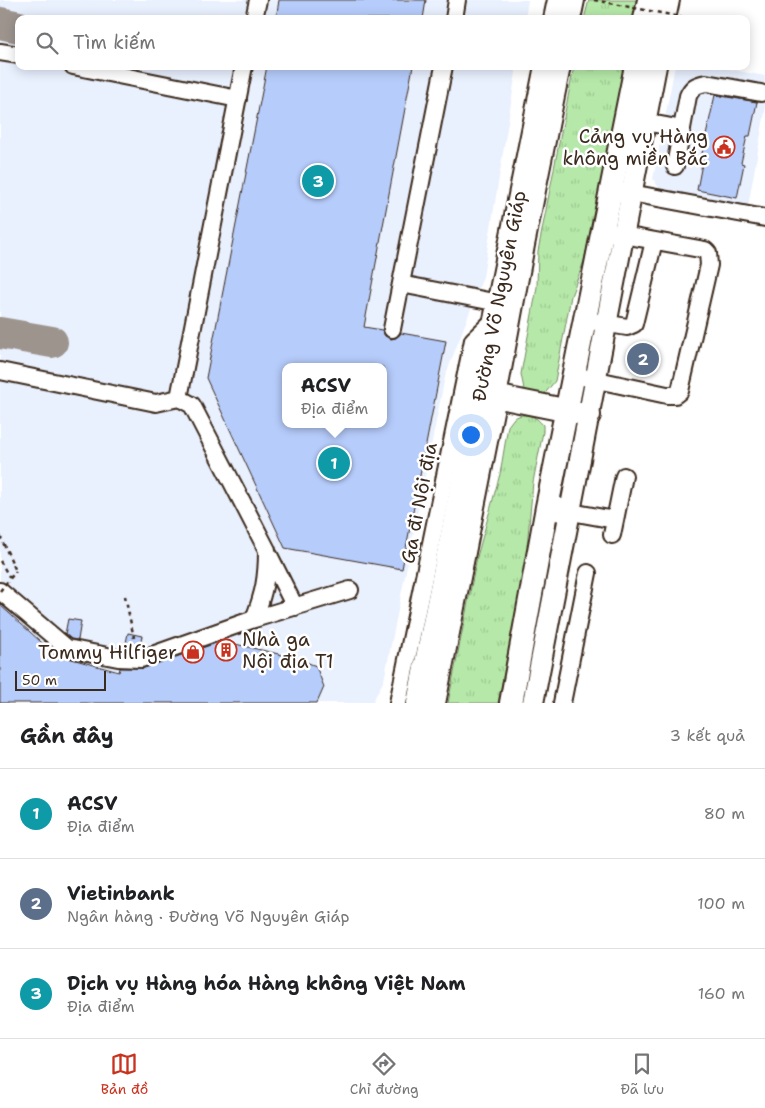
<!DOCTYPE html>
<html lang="vi">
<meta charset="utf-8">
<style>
:root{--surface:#fff;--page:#f6f6f6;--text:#202124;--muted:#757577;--line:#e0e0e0;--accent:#c8321e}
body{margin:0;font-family:"Shantell Sans",sans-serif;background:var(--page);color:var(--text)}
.scale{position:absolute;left:15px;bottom:12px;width:91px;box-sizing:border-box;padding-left:5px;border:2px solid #3b2a1e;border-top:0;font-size:14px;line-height:18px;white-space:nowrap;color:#3b2a1e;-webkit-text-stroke:4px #fff;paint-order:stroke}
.you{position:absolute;left:470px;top:434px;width:18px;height:18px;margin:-12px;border:4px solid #fff;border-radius:50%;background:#1a73e8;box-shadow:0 0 0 8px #1a73e833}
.badge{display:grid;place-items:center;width:32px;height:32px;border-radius:50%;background:var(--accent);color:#fff;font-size:16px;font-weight:700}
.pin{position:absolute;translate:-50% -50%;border:2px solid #fff;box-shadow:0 1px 5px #0006}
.popup{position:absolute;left:282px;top:363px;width:105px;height:65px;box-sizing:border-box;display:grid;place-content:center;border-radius:10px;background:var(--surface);filter:drop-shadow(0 1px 4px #0005);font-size:16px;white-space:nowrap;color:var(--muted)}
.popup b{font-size:19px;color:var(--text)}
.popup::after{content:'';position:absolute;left:50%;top:100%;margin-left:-10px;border:10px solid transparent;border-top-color:var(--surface)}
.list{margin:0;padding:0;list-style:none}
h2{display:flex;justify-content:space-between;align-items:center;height:65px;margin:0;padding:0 20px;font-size:21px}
h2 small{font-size:16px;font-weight:400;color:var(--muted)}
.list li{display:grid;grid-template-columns:32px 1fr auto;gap:15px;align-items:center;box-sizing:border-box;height:90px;padding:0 20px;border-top:1px solid var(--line)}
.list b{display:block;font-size:19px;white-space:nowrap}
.list p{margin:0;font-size:16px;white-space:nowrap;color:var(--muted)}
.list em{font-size:16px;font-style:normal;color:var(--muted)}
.icon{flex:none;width:28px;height:28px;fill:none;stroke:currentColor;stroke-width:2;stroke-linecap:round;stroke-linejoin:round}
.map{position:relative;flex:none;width:765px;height:703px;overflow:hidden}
.search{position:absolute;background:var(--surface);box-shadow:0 2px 12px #0003;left:15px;right:15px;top:15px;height:55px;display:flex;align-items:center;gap:12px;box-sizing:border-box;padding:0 18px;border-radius:10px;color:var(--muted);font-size:19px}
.sheet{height:335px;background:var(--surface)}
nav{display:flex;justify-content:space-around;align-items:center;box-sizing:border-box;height:70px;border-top:1px solid var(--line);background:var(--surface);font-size:14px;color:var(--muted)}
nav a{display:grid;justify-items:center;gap:2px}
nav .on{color:var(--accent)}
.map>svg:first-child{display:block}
.built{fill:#e9f0fe;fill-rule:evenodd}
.grass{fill:url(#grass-tufts);stroke:#788a64}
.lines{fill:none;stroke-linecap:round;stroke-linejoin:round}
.taxiway{stroke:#9d948e;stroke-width:32}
.building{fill:#b6ccfb;stroke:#3b2a1e;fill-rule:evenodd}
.minor-casing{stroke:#3b2a1e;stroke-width:20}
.major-casing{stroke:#3b2a1e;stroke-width:24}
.highway-casing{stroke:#3b2a1e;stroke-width:26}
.path{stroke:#3b2a1e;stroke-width:2.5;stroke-dasharray:4 4;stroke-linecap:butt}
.minor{stroke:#fff;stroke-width:16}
.major{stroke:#fff;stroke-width:20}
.highway{stroke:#fff;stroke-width:22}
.path-bridge{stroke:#3b2a1e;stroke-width:2.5;stroke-dasharray:4 4;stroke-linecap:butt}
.labels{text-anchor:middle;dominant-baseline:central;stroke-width:5;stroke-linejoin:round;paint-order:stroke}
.poi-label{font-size:19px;fill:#3b2a1e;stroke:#fff;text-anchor:end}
.street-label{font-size:19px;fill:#3b2a1e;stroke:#fff}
</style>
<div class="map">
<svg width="765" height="703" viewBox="0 0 765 703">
<defs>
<pattern id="grass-tufts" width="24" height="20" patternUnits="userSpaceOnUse" patternTransform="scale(1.25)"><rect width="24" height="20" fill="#b6e9a9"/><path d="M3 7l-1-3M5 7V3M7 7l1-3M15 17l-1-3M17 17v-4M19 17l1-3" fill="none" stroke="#9dc891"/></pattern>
</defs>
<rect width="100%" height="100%" fill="#fff"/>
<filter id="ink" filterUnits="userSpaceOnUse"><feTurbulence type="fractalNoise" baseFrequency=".02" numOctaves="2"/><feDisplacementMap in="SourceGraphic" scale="10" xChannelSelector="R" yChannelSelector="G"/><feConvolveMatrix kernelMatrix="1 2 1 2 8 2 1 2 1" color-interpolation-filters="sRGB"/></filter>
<g filter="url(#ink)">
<!-- built -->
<path class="built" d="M0 0H528L525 19H19V66H517L483 277 445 377 384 680 372 703H0ZM285 367H383V424H285Z
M675 66H711L765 76V112L748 206 660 189 653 179Z"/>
<!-- grass -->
<path class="grass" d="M589 0H636L634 19H584Z
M574 66H626L584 261 571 296 555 381 542 397 532 395 524 389 521 374 537 287 538 251Z
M521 415C532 415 536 417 543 425V432L533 482 525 568 498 703H448L477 557 500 474 508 426 514 418Z"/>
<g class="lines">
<!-- taxiway -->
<path class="taxiway" d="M0 23 19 27
M0 333 52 342"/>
</g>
<!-- building -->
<path class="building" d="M279 0H426L423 19H276Z
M267 66H413L364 327 382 330 385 336 391 339 396 338 401 333 446 341 402 569 285 548 206 378ZM285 367H383V424H285Z
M715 95 757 102 750 136H747L741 163 744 164 737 198 697 190 703 158H701Z
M0 605 60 659 61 656 119 672 120 668H144L222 641 296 658 316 666 324 687 317 703H0Z
M68 619 81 621 78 640 71 639 65 634Z
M128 633 142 636 139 649 125 648Z"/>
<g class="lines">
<!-- minor casing -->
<g class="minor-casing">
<path id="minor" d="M254 19 258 0
M454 19 457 0
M0 52 19 55
M73 66 238 99
M244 66 179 398 192 405 267 550C267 578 264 593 254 619
M645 122 682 129
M675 166 688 96C692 87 696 85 706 83L761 93
M620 191 765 218
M401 284 509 305
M585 320 627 327 634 324 654 241
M392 329 444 66
M0 371 156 403 179 398
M574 375 667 395H675L680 391 709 265 708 253 705 250 612 233
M571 512 615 520
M612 535 624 476
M269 555 295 607
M0 591 67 648 118 658 141 659 254 619 350 590
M398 703 473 340 495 319
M562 703 588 573"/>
</g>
<!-- major casing -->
<g class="major-casing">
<path id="major" d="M554 19 558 0
M665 19 669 0
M417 703 545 66
M533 703 656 66"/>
</g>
<!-- highway casing -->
<g class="highway-casing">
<path id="highway" d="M569 19 573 0
M645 19 649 0
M480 393 589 415
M547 507 571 512
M434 703 495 396 523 245 559 66
M511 703 547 507 636 66"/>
</g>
<!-- path -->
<path class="path" d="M0 536 16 571
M0 561 10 578
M125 596 134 638"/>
<!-- minor -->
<use href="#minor" class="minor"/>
<!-- major -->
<use href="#major" class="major"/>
<!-- highway -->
<use href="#highway" class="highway"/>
<!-- path-bridge -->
<path class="path-bridge" d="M594 0 681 17
M0 591 16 571"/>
</g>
</g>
<!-- icons -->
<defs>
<g id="civic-ring" transform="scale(1.125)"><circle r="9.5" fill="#fff" stroke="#c8321e" stroke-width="1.5"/><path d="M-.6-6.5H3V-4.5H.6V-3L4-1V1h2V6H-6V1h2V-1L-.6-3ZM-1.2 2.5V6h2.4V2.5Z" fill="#c8321e"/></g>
<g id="building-ring" transform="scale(1.125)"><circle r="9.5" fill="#fff" stroke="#c8321e" stroke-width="1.5"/><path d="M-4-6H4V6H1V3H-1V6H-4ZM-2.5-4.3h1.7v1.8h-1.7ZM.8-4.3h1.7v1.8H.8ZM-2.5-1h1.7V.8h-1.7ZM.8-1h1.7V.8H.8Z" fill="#c8321e"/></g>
<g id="shop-ring" transform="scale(1.125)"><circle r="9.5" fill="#fff" stroke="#c8321e" stroke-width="1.5"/><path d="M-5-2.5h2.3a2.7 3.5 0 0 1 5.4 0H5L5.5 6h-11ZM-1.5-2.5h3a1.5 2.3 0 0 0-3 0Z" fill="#c8321e"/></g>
</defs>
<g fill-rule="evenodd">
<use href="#civic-ring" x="724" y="147"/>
<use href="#building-ring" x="226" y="650"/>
<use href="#shop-ring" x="193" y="652"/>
</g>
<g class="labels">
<!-- poi labels -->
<g class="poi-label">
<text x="708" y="136">Cảng vụ Hàng<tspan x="708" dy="22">không miền Bắc</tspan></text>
<text x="242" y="639" text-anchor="start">Nhà ga<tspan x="242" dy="22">Nội địa T1</tspan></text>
<text x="177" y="652">Tommy Hilfiger</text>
</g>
<!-- street labels -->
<g class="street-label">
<text transform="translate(499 296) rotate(-79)">Đường Võ Nguyên Giáp</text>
<text transform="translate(419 503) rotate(-79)">Ga đi Nội địa</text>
</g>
</g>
</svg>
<div class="scale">50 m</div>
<div class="you"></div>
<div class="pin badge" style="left:334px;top:463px;background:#0f9aa8">1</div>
<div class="popup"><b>ACSV</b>Địa điểm</div>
<div class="pin badge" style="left:643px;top:359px;background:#5c6f8a">2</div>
<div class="pin badge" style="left:318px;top:181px;background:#0f9aa8">3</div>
<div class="search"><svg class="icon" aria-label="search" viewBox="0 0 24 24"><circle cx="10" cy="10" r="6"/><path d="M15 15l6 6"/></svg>Tìm kiếm</div>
</div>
<section class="sheet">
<h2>Gần đây<small>3 kết quả</small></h2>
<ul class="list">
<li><span class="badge" style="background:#0f9aa8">1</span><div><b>ACSV</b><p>Địa điểm</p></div><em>80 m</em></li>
<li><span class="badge" style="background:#5c6f8a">2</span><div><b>Vietinbank</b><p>Ngân hàng · Đường Võ Nguyên Giáp</p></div><em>100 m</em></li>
<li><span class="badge" style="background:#0f9aa8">3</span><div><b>Dịch vụ Hàng hóa Hàng không Việt Nam</b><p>Địa điểm</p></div><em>160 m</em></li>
</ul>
</section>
<nav>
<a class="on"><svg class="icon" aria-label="map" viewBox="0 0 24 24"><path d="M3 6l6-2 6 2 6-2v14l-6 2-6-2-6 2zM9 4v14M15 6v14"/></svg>Bản đồ</a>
<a><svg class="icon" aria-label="directions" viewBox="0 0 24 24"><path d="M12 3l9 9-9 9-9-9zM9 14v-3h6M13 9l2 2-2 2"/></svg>Chỉ đường</a>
<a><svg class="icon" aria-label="saved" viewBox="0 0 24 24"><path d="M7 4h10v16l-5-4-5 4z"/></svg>Đã lưu</a>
</nav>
